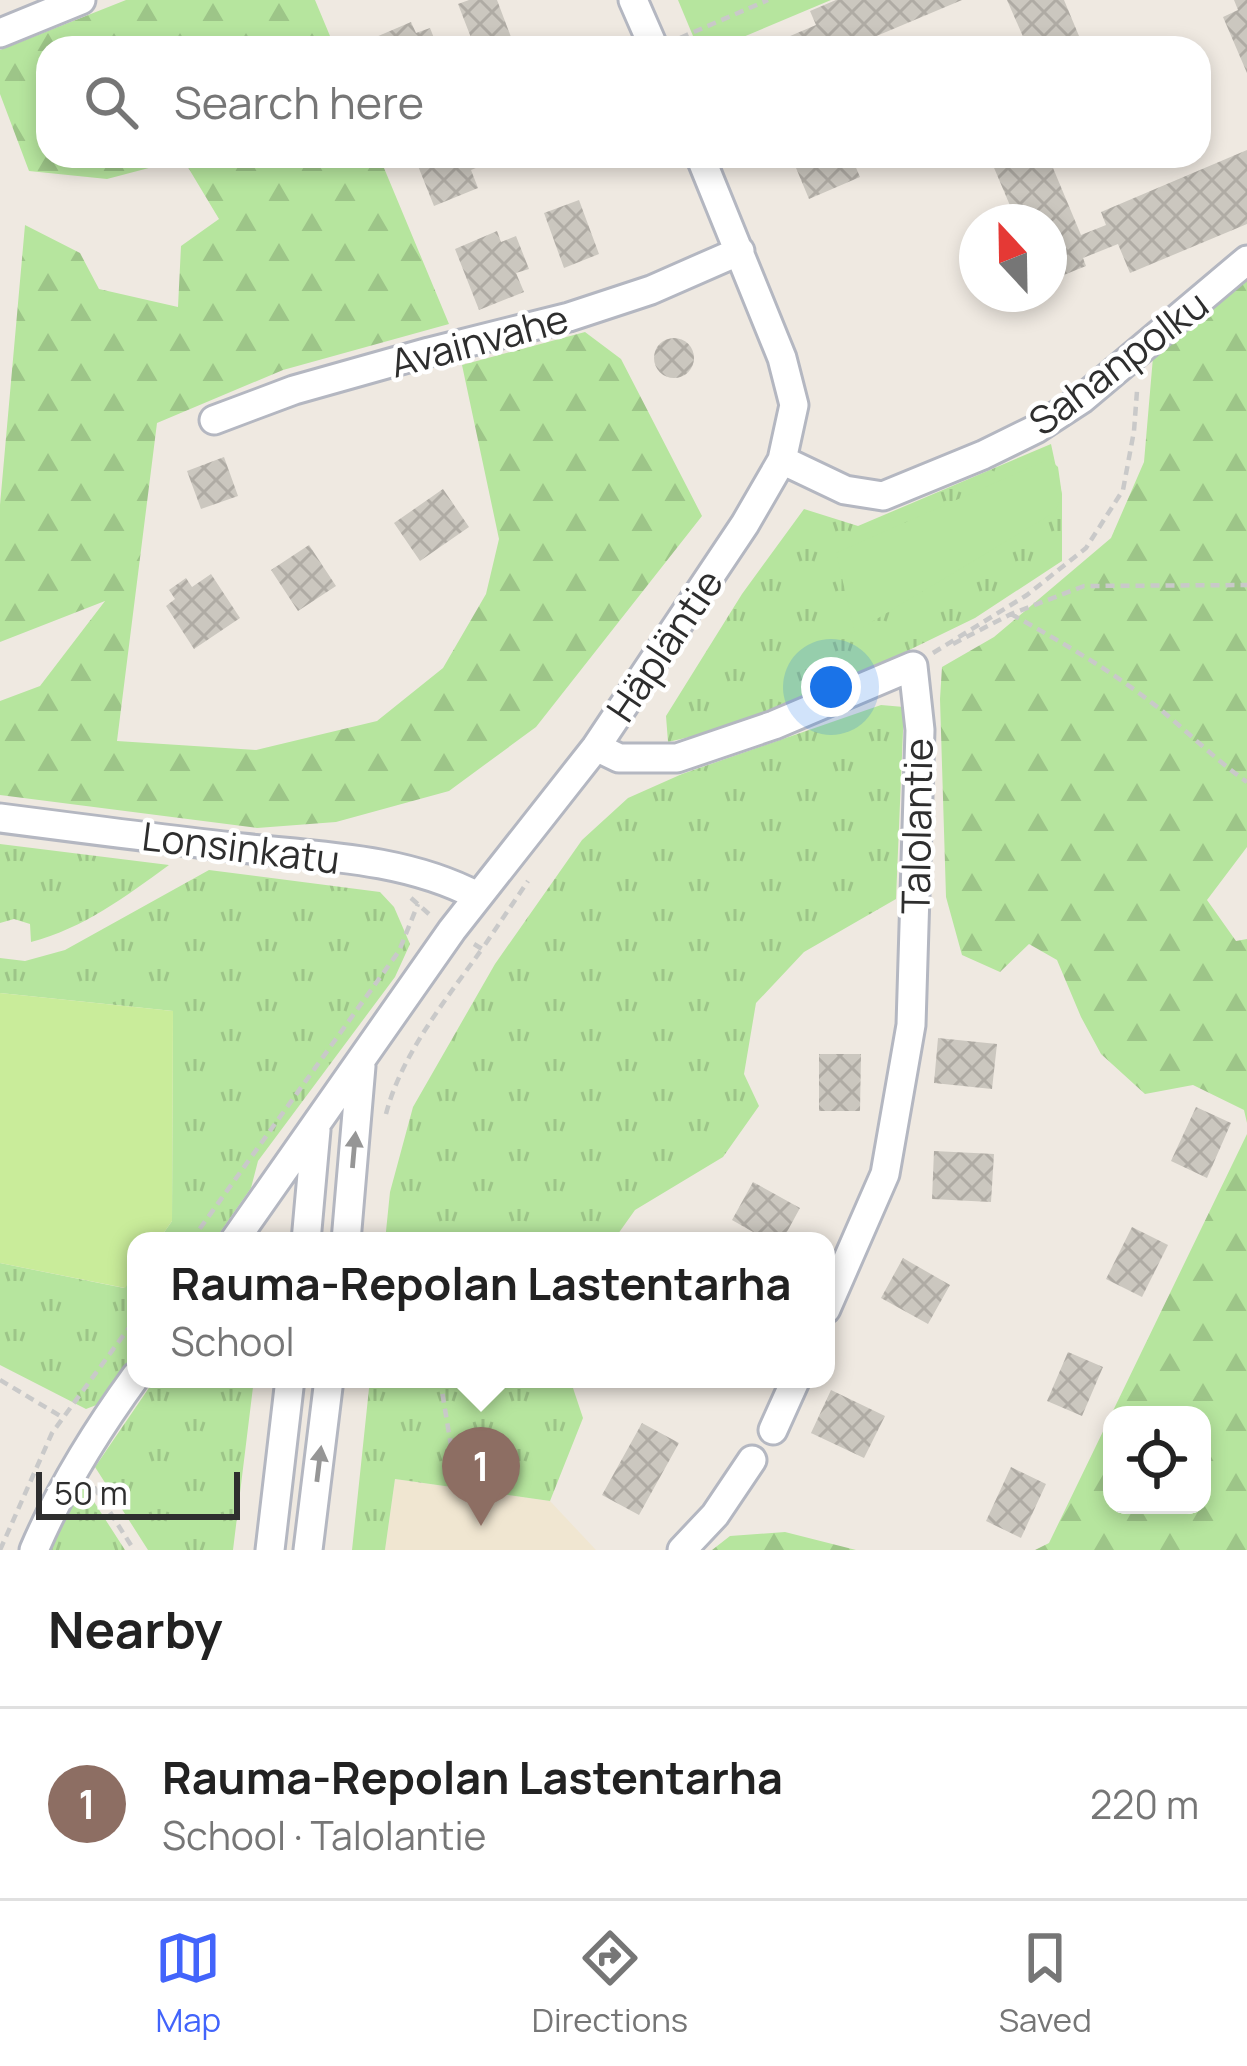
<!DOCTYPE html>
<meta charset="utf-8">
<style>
:root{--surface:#fff;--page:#f2f2f2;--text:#222;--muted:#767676;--line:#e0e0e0;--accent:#4264fb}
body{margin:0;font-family:Manrope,sans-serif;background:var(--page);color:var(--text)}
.controls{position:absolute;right:36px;bottom:36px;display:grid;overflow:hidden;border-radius:24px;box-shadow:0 6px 18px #0003}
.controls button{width:108px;height:108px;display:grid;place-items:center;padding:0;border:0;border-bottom:3px solid var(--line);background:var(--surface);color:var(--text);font:60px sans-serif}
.compass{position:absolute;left:959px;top:204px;width:108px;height:108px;border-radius:50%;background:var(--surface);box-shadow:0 6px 18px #0003;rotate:338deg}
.scale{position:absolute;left:36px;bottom:30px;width:204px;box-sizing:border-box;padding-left:12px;border:6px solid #2e2e2e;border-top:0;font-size:33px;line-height:42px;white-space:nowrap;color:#2e2e2e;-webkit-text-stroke:9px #fff;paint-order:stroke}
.you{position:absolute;left:831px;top:687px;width:42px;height:42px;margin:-30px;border:9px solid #fff;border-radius:50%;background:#1a73e8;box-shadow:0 0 0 18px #1a73e833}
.badge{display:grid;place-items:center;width:78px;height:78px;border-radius:50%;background:var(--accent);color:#fff;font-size:39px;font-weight:700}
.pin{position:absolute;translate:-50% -99px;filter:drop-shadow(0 3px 6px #0008)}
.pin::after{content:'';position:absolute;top:63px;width:42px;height:36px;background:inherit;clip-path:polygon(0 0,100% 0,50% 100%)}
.popup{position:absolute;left:127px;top:1232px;width:708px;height:156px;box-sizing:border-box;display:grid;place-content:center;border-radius:24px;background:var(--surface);filter:drop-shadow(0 3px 9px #0005);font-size:39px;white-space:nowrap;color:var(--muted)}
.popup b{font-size:45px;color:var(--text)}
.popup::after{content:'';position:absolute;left:50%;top:100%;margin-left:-24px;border:24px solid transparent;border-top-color:var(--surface)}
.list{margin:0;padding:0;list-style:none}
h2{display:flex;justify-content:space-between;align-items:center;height:156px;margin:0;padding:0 48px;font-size:51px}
h2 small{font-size:39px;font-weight:400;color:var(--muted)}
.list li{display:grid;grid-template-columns:78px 1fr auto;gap:36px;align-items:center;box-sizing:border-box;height:192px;padding:0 48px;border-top:3px solid var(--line)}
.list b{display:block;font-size:45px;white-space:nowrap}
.list p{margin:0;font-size:39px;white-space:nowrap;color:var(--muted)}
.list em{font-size:39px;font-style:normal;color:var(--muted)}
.icon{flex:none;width:66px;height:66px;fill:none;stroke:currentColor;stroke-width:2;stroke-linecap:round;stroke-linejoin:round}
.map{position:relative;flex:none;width:1247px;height:1550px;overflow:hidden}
.search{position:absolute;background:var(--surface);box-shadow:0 6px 18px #0003;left:36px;right:36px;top:36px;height:132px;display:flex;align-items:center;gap:30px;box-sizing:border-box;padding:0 42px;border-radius:36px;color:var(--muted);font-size:45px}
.sheet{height:348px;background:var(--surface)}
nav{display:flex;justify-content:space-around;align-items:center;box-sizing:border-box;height:168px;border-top:3px solid var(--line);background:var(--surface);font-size:33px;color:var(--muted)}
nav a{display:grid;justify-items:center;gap:6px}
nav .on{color:var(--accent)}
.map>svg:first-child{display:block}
.education{fill:#f0e6d1}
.grass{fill:url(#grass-tufts)}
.forest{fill:url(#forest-firs);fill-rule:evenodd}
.park{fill:#b6e59e}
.pitch{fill:#c9ec9a}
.building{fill:url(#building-cross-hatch)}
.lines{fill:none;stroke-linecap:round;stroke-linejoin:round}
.minor-casing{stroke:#b4b7c1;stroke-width:33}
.path{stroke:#c9c9c9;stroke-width:4.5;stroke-dasharray:9 6;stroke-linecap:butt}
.minor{stroke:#fff;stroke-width:27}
.oneway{fill:#969696}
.labels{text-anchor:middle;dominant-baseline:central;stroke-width:9;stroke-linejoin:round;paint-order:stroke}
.street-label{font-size:39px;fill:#2e2e2e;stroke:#fff}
</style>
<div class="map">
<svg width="1247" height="1550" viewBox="0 0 1247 1550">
<defs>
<pattern id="grass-tufts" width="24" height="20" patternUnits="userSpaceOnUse" patternTransform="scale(3)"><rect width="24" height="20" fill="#b6e59e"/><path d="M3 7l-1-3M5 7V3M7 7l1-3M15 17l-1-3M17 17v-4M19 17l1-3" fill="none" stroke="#9dc588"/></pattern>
<pattern id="forest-firs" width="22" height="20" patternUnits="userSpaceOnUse" patternTransform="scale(3)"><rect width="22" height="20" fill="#b6e59e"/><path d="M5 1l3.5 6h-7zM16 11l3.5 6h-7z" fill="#9dc588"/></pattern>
<pattern id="building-cross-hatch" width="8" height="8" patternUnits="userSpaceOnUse" patternTransform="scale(3)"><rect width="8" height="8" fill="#cbc7bf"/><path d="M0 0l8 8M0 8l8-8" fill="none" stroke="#afaba4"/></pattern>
</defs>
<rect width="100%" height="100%" fill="#efe9e1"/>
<!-- education -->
<path class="education" d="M395 1479 550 1501 596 1550H385Z"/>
<!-- grass -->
<path class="grass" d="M1051 444 1062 495V561L975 618 870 669 724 729 668 742 666 716 742 594 804 509 858 526Z
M881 705 904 707 896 899 804 952 756 1003 744 1074 759 1106 723 1157 635 1210 613 1241H385L390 1192 413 1107 495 964 582 840 628 798 682 774Z
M0 844 169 865C125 897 84 928 31 942L30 924 14 919 0 923Z
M209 870 380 892 394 907 410 944 395 977 258 1161 251 1188 214 1241H158L172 1221 173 1011 0 993V958L25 961 65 950Z
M0 1263 124 1288 136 1272V1351L99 1404 86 1409 0 1365Z
M155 1379H254L233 1550H148L95 1467Z
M370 1379H570L583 1418 550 1501 395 1479 385 1550H352Z
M78 1477 125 1550H45Z"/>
<!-- forest -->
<path class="forest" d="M126 0H315L335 48H48V156H379L449 324 283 370 157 423 117 741 256 750 377 721 443 668 486 594 499 539 462 365 585 332 621 359 702 516 536 727 449 791 336 822 257 828 0 795V701L40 686 105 601 0 642V505L25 225 80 253 99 289 178 307 181 246 219 219 183 159 107 179 29 171 0 94V50Z
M1247 273V847L1207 900 1236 941 1247 939V1123L1244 1110 1193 1085 1145 1094 1101 1054 1081 1017 1057 960 1029 944 1000 972 962 955 946 897 940 699 942 667 994 637 1111 538 1144 462 1153 357Z
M1247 1134V1550H1035L1049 1543ZM1112 1415H1202V1505H1112Z
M785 1532 856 1550H712L730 1536Z"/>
<!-- park -->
<path class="park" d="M678 0H831L717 48H698Z
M1049 459 1058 467 1062 495 1055 512 855 632 836 553Z"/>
<!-- pitch -->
<path class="pitch" d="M0 993 173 1011 172 1221 158 1241H136V1272L125 1288 0 1263Z"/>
<!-- building -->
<path class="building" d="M469 0H497L514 45 506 48H475L458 4Z
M836 0H962L848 48H829L826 40 807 48H762L816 25 810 11Z
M1007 0H1064L1084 48H1028Z
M1234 0H1247V73L1223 17 1238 10Z
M411 22 416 33 430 28 438 48H373L369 40Z
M1247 150V224L1130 273 1118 244 1083 258 1086 266 1049 281V222H1017L989 156H1048L1081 235 1106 225 1101 212Z
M414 156H480L483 165 471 170 478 188 434 206Z
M791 156H851L860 177 809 199Z
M579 200 599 254 564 268 544 213Z
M497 231 501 242 516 236 529 269 516 273 524 292 479 310 455 249Z
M654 358a20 20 0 1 1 40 0a20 20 0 1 1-40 0Z
M224 457 238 496 201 509 187 471Z
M443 489 469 527 420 561 394 523Z
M309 545 336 586 298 611 271 570Z
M211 574 240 618 194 649 166 606 175 599 169 590 186 578 192 587Z
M938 1038 997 1044 992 1089 934 1083Z
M819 1054H861L860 1111H819Z
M1196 1107 1231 1123 1207 1178 1171 1161Z
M934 1151 994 1154 991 1202 932 1199Z
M753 1182 800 1208 782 1241H769L732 1220Z
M1132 1227 1168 1245 1142 1297 1106 1279Z
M903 1258 950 1285 928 1324 881 1298Z
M1068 1352 1103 1367 1082 1416 1047 1401Z
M831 1390 885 1416 864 1458 811 1433Z
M642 1423 679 1443 639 1515 602 1495Z
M1011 1467 1046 1484 1021 1538 986 1521Z"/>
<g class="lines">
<!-- minor casing -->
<g class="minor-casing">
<path id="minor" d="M633 0 654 48
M0 33 81 0
M214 420 294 390 429 352 569 317 651 290 740 251
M782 460 845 490 883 496 983 455 1036 429 1082 399 1247 260
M596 747 619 758H677L774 725 913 666 920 730 911 1025 885 1174 826 1309
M0 818C77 828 154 838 232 847 313 856 404 857 477 896
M234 1241 452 930 596 747 745 524 782 460 794 405 782 358 700 156
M306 1241 316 1130
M346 1241 361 1066
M773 1430 796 1379
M34 1550C61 1487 96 1431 136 1376
M270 1550 290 1379
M308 1550 329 1379
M682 1550 715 1515 752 1460"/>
</g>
<!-- path -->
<path class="path" d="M680 38 768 0
M1011 614C1063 643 1114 672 1161 710 1190 734 1216 760 1247 782
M953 644 1011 614 1084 586 1247 585
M933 653 1027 595 1086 548 1123 490 1134 431 1137 391
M411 898 429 914
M474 944 482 949 528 881
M386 1114C401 1055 447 998 482 949
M191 1241 399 951 418 904
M440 1379 458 1488
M0 1380 62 1417
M94 1487 134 1550
M0 1550 52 1433 136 1318"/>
<!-- minor -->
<use href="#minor" class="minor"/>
</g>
<!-- one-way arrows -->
<defs><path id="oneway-solid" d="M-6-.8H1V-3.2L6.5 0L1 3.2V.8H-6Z" transform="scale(3)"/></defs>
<g class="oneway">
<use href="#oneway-solid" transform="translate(354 1150) rotate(-85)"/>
<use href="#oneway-solid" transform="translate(319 1464) rotate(-83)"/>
</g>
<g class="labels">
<!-- street labels -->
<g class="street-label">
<text transform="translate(479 340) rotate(-15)">Avainvahe</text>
<text transform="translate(1118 362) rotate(-37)">Sahanpolku</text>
<text transform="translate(664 645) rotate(-56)">Häpläntie</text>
<text transform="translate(916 826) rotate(-89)">Talolantie</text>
<text transform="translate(241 847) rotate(7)">Lonsinkatu</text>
</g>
</g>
</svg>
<div class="controls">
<button><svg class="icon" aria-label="locate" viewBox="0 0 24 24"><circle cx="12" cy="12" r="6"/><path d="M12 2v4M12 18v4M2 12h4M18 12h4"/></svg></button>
</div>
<svg class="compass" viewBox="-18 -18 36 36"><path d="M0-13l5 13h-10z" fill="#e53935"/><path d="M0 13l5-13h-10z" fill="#767676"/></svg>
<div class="scale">50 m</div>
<div class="you"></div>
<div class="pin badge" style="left:481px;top:1526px;background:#8d6e63">1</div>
<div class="popup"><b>Rauma-Repolan Lastentarha</b>School</div>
<div class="search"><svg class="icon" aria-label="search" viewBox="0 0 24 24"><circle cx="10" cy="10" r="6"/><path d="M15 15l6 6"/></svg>Search here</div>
</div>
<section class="sheet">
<h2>Nearby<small></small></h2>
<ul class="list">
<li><span class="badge" style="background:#8d6e63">1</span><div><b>Rauma-Repolan Lastentarha</b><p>School · Talolantie</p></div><em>220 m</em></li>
</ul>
</section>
<nav>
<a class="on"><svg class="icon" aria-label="map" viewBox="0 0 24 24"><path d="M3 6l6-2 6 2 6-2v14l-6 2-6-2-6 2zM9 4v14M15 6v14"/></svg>Map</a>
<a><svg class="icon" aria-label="directions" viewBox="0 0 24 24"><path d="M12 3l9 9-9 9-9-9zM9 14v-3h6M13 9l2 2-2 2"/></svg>Directions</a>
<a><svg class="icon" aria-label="saved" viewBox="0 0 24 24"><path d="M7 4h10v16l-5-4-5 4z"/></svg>Saved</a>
</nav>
